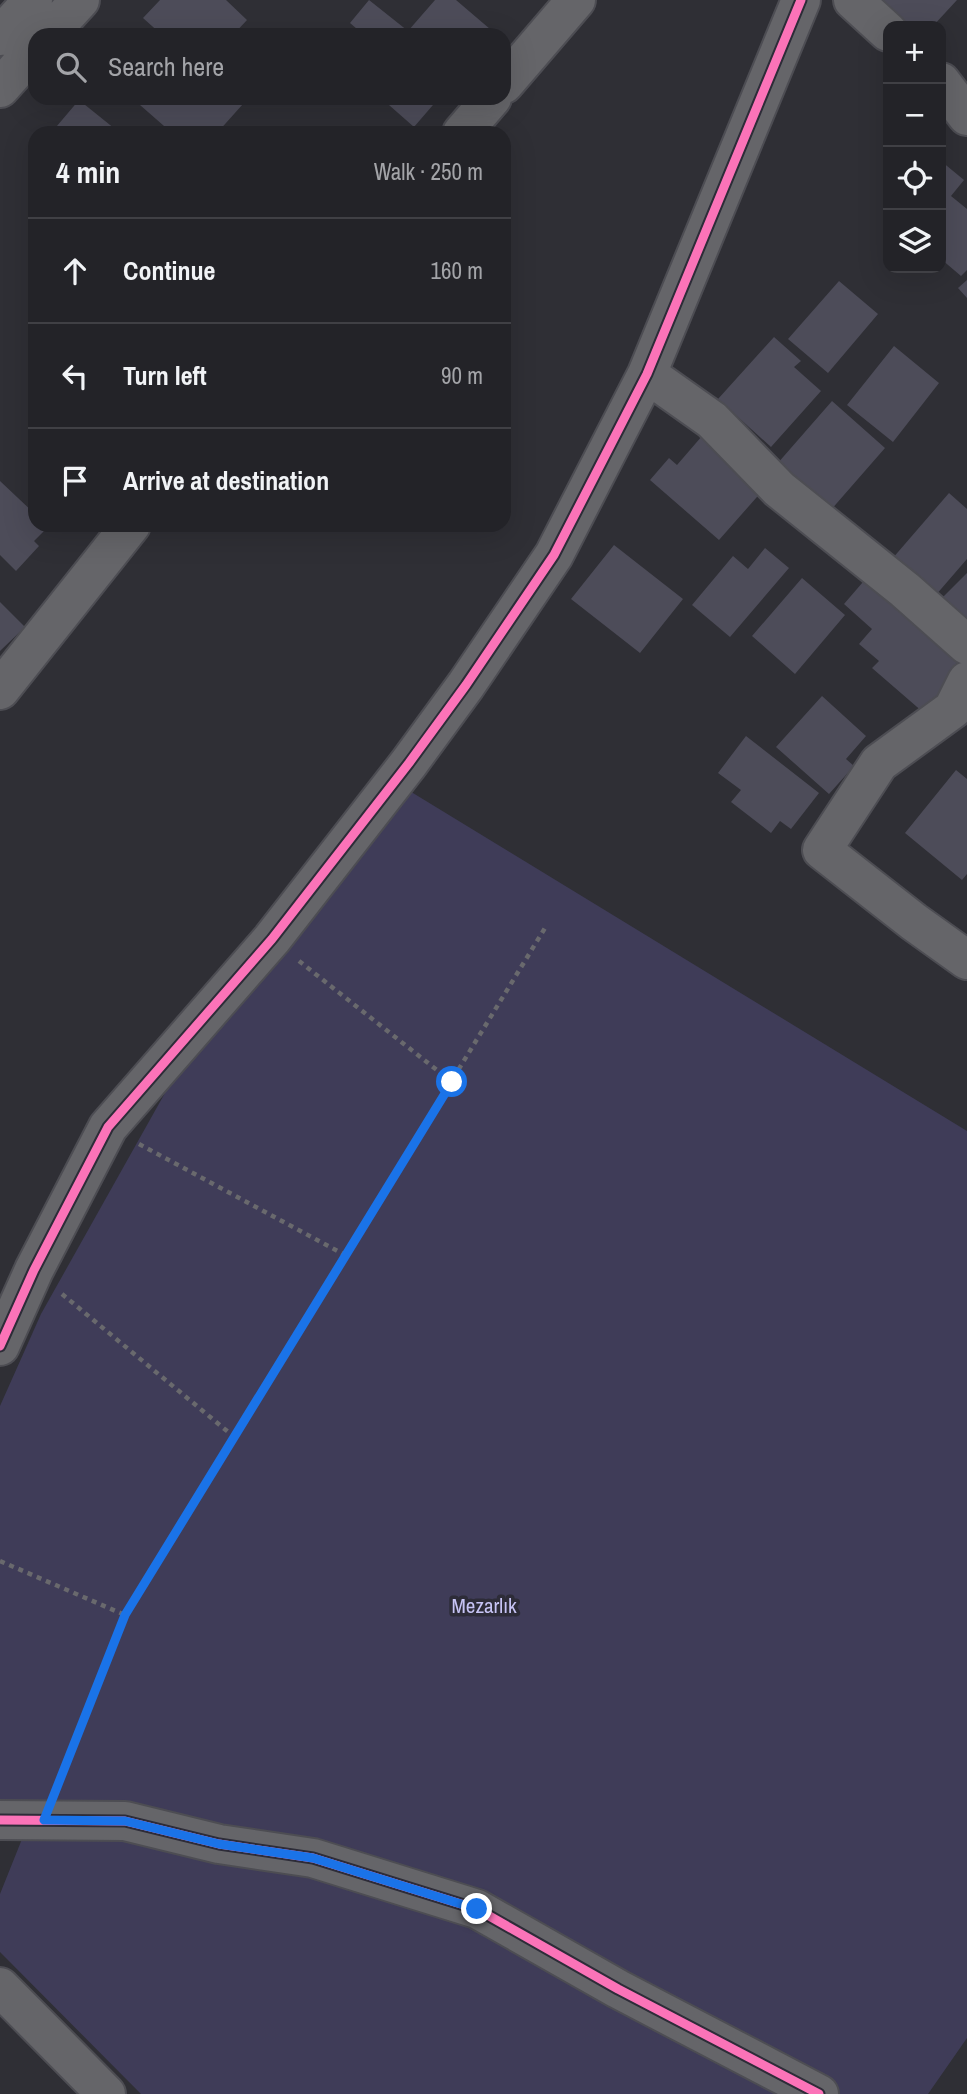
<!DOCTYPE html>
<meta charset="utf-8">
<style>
:root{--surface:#232328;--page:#2b2b30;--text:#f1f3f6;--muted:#a3a4a8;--line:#404045}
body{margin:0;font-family:"Archivo Narrow",sans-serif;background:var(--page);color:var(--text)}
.controls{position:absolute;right:21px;top:21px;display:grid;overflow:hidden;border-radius:14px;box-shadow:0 7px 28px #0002}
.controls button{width:63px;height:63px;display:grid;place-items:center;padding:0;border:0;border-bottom:2px solid var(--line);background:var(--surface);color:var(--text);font:35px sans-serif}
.stop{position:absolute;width:21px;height:21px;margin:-16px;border:5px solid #1a73e8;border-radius:50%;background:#fff}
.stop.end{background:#1a73e8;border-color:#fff;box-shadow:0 2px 7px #0008}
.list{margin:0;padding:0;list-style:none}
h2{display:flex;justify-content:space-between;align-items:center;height:91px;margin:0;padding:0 28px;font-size:30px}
h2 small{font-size:23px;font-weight:400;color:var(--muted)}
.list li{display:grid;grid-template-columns:46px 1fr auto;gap:21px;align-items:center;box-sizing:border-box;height:105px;padding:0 28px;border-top:2px solid var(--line)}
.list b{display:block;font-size:26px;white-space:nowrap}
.list em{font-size:23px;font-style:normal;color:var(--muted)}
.icon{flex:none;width:38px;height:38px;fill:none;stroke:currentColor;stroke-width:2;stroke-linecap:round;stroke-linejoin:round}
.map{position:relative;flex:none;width:967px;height:2094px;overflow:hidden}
.search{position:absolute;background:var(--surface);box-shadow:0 7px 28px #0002;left:28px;top:28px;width:483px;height:77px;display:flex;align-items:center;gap:18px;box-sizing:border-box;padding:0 24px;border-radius:21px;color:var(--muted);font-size:26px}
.panel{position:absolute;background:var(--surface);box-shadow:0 7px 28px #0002;left:28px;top:126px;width:483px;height:406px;border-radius:21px}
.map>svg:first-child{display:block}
.green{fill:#3f3c58}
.building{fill:#4d4c59}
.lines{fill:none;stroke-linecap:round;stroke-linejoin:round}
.minor-casing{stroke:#4d4d53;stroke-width:42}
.path{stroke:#69696d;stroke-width:4.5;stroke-dasharray:5 5;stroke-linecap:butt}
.minor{stroke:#656569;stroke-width:38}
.cycleway-casing{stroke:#2d2c38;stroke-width:13}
.cycleway{stroke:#fb73b8;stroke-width:9}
.route{stroke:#1a73e8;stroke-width:9}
.labels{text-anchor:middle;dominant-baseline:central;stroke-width:7;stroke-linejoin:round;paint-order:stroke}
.park-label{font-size:21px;fill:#c7c4f5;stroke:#2d2c38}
</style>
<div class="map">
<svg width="967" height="2094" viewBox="0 0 967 2094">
<rect width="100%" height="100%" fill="#2f2f35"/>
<!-- green -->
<path class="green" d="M408 790 967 1131V2038L928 2094H141L0 1952V1894L36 1804 0 1803V1406L41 1314 188 1052Z"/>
<!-- building -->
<path class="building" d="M160 0H226L247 20 233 35H162L143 18Z
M369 0 408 31 435 0H456L497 35H364L350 23Z
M863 0H957L933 26H892Z
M132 98H235L243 104 217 133H172Z
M381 98H439L414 127Z
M79 100 120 133H51Z
M941 161 964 180 951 196 967 209V270L961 276 941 259Z
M967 280V298L958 288Z
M839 281 878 314 828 373 788 339Z
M774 337 801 361 794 367 821 391 771 447 718 399Z
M894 346 939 383 893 442 847 405Z
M832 401 885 448 830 511 777 464Z
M702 436 764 489 719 540 650 480 669 458 677 465Z
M0 481 35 514V525L48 527 34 541 39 546 16 571 0 555Z
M949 493 967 509V559L935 596 892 559Z
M614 545 683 599 640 653 571 599Z
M765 548 789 568 730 637 692 605 733 556 748 569Z
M967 573V622L943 597Z
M869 575 962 657 951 670 957 675 924 713 872 668 879 661 859 644 872 629 844 604Z
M802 578 845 615 795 674 752 636Z
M0 602 25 627 0 651Z
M822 696 866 736 846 759 854 766 829 794 776 747Z
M746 736 819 793 791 829 780 821 771 833 731 802 741 790 718 773Z
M956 770 967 779V874L962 880 905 833Z"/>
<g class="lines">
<!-- minor casing -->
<g class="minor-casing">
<path id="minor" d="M853 0 888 32
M48 35 80 0
M0 36 33 0
M941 82 967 116
M504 84 576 0
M0 88 35 49
M462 133 492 98
M647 374 712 420 779 489 905 590 967 645
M967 681 953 709 879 763 822 850 914 922 967 960
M0 690 131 525
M0 1346 34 1270 108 1127 272 939 409 763 466 685 554 555 647 374 801 0
M0 1820 125 1821 219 1844 313 1858 477 1909 618 1989 819 2094
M0 1987 106 2094"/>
</g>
<!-- path -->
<path class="path" d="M299 961 452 1082
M139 1144 345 1255
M62 1294 233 1436
M0 1561 125 1615
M59 1783 125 1615 545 928"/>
<!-- minor -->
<use href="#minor" class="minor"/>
<!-- cycleway casing -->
<g class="cycleway-casing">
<path id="cycleway" d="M0 1346 34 1270 108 1127 272 939 409 763 466 685 554 555 647 374 801 0
M0 1820 125 1821 219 1844 313 1858 477 1909 618 1989 819 2094"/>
</g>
<!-- cycleway -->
<use href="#cycleway" class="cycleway"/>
</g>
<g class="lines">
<!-- route -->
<path class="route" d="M452 1082 125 1615 44 1820 125 1821 219 1844 313 1858 477 1909"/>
</g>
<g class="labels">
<!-- park labels -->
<g class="park-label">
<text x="484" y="1605">Mezarlık</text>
</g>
</g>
</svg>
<div class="controls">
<button>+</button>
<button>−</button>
<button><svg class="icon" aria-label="locate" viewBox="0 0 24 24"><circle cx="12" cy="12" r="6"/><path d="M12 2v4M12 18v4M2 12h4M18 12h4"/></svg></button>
<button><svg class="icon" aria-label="layers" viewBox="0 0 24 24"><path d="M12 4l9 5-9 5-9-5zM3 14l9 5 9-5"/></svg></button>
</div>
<div class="stop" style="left:452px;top:1082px"></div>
<div class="stop end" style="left:477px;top:1909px"></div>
<div class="search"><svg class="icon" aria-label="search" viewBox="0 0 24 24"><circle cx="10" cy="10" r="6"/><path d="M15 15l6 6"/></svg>Search here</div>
<section class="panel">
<h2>4 min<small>Walk · 250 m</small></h2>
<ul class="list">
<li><svg class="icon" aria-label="ahead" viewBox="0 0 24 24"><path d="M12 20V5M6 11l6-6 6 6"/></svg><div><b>Continue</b></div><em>160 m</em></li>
<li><svg class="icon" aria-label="left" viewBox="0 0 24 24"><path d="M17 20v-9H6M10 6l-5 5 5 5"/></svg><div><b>Turn left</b></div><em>90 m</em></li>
<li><svg class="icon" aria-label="arrive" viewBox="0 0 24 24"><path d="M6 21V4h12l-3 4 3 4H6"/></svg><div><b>Arrive at destination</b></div></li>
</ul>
</section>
</div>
